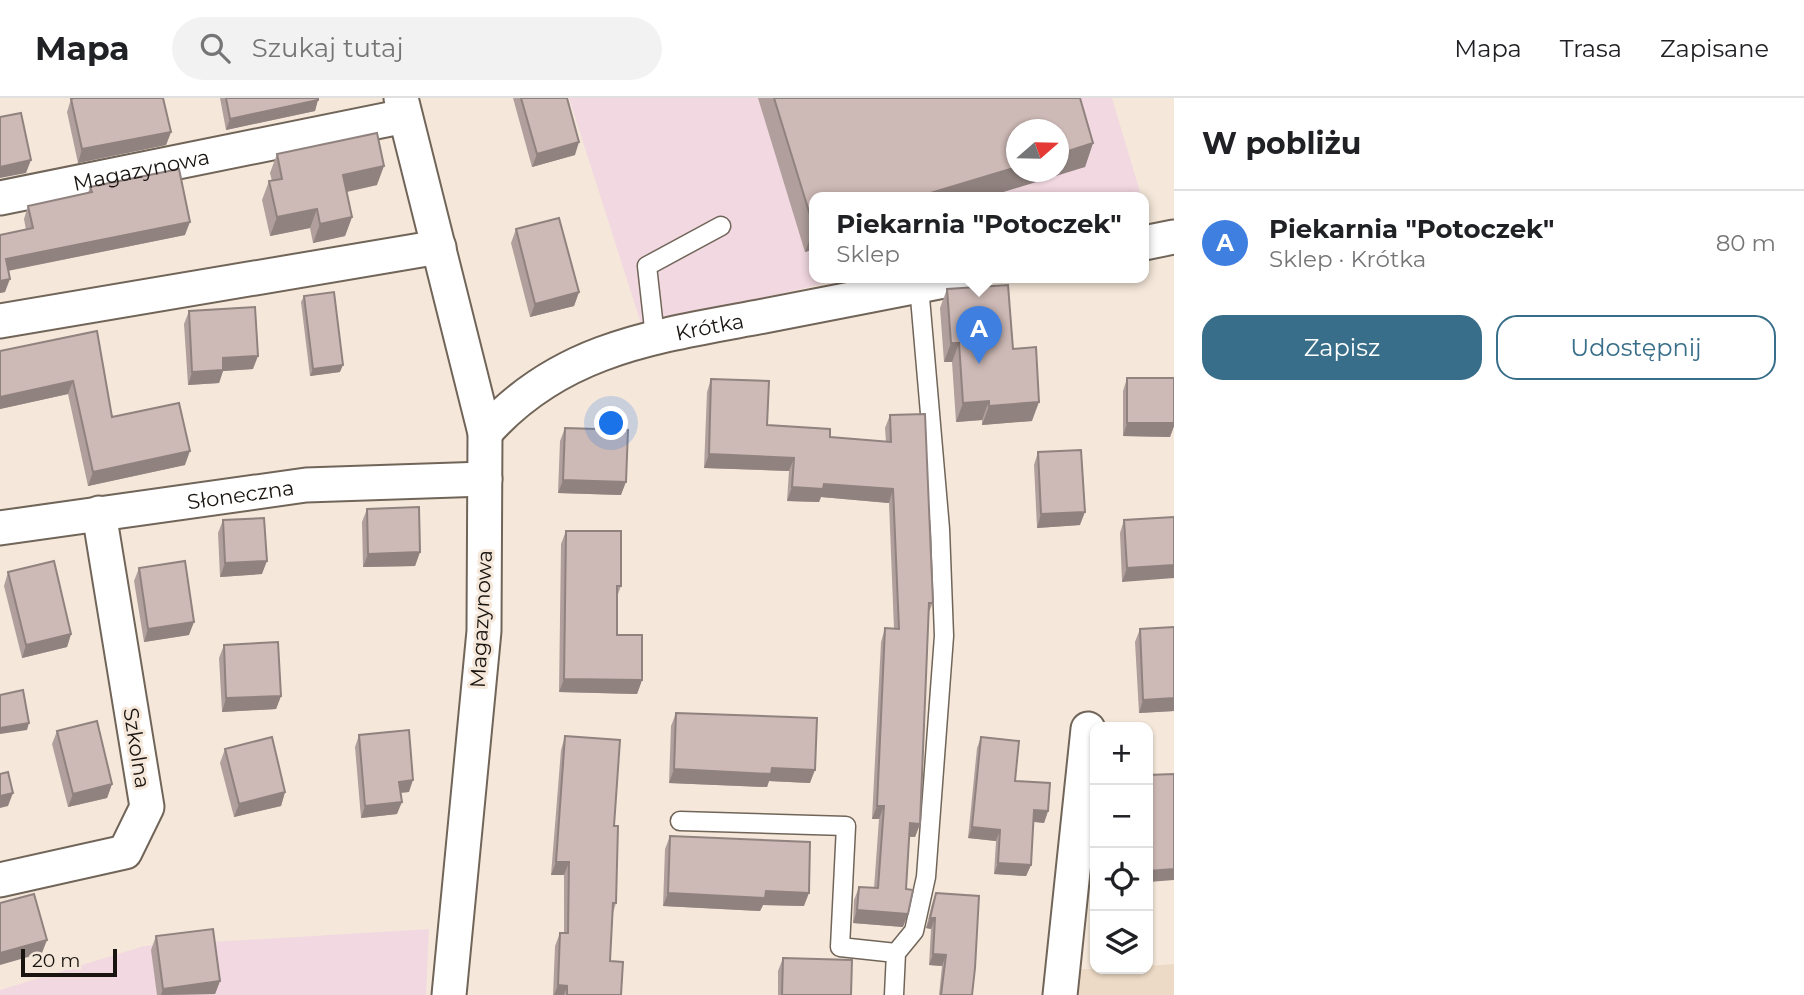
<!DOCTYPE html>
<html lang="pl">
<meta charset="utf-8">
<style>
:root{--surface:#fff;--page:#f2f2f2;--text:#202124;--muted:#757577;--line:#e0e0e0;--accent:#386e89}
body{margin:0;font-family:Montserrat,sans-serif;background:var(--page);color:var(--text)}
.controls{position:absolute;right:21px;bottom:21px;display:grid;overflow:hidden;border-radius:14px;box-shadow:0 2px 5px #0004}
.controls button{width:63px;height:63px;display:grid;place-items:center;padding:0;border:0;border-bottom:2px solid var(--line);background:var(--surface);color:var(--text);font:35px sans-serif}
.compass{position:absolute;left:1006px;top:21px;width:63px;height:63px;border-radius:50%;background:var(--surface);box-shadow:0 2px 5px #0004;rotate:70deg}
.scale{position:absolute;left:21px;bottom:18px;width:96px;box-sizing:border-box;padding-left:7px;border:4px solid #191410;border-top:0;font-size:19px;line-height:24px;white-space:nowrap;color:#191410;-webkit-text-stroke:5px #f5e8da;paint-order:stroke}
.you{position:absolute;left:612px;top:326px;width:24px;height:24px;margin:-18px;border:5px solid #fff;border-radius:50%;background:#1a73e8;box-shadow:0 0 0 10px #1a73e833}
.badge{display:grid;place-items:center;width:46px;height:46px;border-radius:50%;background:var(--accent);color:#fff;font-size:23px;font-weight:700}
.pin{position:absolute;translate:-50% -58px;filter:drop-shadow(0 2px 4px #0008)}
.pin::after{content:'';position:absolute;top:37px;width:24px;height:21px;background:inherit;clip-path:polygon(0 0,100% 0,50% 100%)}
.popup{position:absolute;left:809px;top:94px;width:340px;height:91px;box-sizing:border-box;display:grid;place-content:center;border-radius:14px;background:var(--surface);filter:drop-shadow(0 2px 5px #0005);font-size:23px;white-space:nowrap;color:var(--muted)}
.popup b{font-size:26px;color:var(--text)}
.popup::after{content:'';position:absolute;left:50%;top:100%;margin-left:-14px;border:14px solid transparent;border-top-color:var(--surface)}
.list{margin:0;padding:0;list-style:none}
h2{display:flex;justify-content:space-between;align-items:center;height:91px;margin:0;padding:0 28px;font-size:30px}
h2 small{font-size:23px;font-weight:400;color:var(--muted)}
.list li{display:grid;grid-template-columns:46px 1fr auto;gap:21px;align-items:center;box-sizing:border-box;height:105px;padding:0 28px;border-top:2px solid var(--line)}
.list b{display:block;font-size:26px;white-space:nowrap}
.list p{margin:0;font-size:23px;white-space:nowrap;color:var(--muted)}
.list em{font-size:23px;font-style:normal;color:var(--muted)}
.actions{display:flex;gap:14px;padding:21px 28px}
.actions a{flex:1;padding:16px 0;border:2px solid var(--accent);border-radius:21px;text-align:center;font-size:24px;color:var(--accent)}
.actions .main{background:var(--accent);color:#fff}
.icon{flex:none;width:38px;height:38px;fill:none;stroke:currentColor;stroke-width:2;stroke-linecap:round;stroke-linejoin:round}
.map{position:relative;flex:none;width:1174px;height:897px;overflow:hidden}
header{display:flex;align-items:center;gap:42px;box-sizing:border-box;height:98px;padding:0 35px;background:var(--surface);border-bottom:2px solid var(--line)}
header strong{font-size:33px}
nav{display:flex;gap:38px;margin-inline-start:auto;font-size:24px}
.search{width:490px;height:63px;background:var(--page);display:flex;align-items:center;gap:18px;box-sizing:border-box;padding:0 24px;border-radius:38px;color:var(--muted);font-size:26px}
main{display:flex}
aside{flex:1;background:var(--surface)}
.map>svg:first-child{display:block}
.commercial{fill:#f2d8e0;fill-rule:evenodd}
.built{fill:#eddac6}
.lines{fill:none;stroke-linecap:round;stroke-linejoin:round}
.lane-casing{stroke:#716559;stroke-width:21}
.street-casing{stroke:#716559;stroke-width:37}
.lane{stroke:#fff;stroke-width:18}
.street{stroke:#fff;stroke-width:33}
.wall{fill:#b09f9c}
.shaded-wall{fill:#90827f}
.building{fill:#cdb9b5;stroke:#90827f;stroke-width:2}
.labels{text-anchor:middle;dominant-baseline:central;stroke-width:6;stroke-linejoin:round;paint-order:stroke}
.street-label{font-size:21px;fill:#191410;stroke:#f5e8da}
</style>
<header>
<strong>Mapa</strong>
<div class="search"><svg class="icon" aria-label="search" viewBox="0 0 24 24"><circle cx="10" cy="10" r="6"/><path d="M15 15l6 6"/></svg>Szukaj tutaj</div>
<nav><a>Mapa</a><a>Trasa</a><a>Zapisane</a></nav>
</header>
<main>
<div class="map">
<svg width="1174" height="897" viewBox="0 0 1174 897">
<rect width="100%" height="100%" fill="#f5e8da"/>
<!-- commercial -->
<path class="commercial" d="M569 0H1112L1141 97 1131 100H814V180H847L642 229ZM1016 32H1058V74H1016Z
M429 831 426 897H0V892L144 848Z"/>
<!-- built -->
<path class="built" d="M1174 866V897H1071L1075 871H1148V868Z"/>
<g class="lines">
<!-- lane casing -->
<g class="lane-casing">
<path id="lane" d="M655 239 647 168 721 128
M680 723 846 728 840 849 896 855 894 897
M896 855 914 833 926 779 944 538 940 431 919 188"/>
</g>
<!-- street casing -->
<g class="street-casing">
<g id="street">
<path d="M401 0 485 335 484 533 449 897"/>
<path id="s1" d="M0 100 405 18"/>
<path d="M1144 145 1174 139"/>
<path d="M0 223 439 149"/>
<path id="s2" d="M485 335C561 249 658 238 764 218 829 205 894 193 959 180"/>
<path id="s3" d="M0 430 306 387 485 381"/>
<path d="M0 782 125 754 147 709 99 415"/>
<path d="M1060 897 1088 631"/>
</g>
</g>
<!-- lane -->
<use href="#lane" class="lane"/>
<!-- street -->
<use href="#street" class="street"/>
</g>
<!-- wall -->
<path class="wall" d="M220 0H318L315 13 226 32Z
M513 0H567L575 57 532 69Z
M758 0H1080L1093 45 1085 69 815 100V151L805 154Z
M71 1 171 34 166 47 78 65 67 14Z
M277 56 377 87 347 94 352 119 345 138 313 145 310 130 270 138 262 102 269 83H272L270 75Z
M90 89 185 137 8 173 5 194 0 195V137L26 132 24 121 28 108 88 95Z
M516 131 579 194 574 208 530 219 511 145Z
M947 191 1013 251 1032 323 982 327V322L956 324 952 264H944L940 210Z
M304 198 340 274 310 278 301 204Z
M189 213 253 271 223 273 219 285 188 287 184 226Z
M97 233 112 319 185 367 88 388 68 296 0 311V253Z
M1127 280H1174V328L1170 339 1123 338V293Z
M711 281 767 327 830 339 886 344 885 330 890 317 933 505 928 516 920 726 915 739H909L903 829 853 825 854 802 859 789 874 790 879 721H872L881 544 885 530 894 531 889 405 821 399 819 404 787 403 789 373 704 370 707 294Z
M565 330 621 397 558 395 560 343Z
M1038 354 1080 427 1037 430 1034 367Z
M367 411 420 454 415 468 363 469 362 424Z
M1174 419 1122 484 1120 435 1124 422Z
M223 422 262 476 220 479 218 435Z
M566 433 621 488 617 499V537L642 582 637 596 559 594 561 446Z
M139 470 189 537 144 544 134 483Z
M8 474 71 536 67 549 22 560 4 488Z
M1174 529V613L1139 615 1135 544 1140 531Z
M224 547 281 598 276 611 222 614 219 560Z
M676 615 810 685 769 683 767 689 669 685 671 628Z
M57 633 112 686 107 700 68 709 52 646Z
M359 637 409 694 400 695 397 716 361 720 355 649Z
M565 638 614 728 616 805 613 815 610 863 621 897H553L555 848 560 835H564V777H551L561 652Z
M981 639 1015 683 1048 713 1044 725 1033 724 1031 767 1026 778 994 776 996 743 968 740 977 650Z
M225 651 285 694 281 708 234 719 220 665Z
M670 738 804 808 763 807 760 813 663 808 665 751Z
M936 795 972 897H939L942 868 929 867 931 831 926 830 932 806Z
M156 838 220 883 215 896 157 897 151 852Z
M783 860 851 897H778V873Z"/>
<!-- shaded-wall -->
<path class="shaded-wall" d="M318 2 315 13 226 32 230 21Z
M171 34 166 47 78 65 82 51Z
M579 44 575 57 532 69 537 56Z
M1093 45 1085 69 984 100H914L1017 69V74H1059V56Z
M31 62 26 75 0 80V69Z
M384 68 377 87 336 96 343 77Z
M317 111 310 130 270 138 277 119Z
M352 119 345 138 313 145 320 126Z
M190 124 185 137 1 174 6 161Z
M814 130H815V151L805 154Z
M10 181 5 194 0 195V183Z
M579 194 574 208 530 219 535 206Z
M951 245H959L952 264H944Z
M258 258 253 271 223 273 219 285 188 287 192 274 223 260Z
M343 267 340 274 310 278 313 271Z
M73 283 68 296 0 311V299Z
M989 303 982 322 956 324 963 305Z
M1039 304 1032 323 982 327 989 308Z
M1127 325H1174V328L1170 339 1123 338Z
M190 353 185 367 88 388 93 374Z
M709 356 794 360 789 373 704 370Z
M563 382 626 384 621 397 558 395Z
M824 386 893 391 889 405 821 399 819 404 787 403 792 389Z
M1085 414 1080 427 1037 430 1041 416Z
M420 454 415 468 363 469 368 456Z
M267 463 262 476 220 479 225 465Z
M1174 467V480L1122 484 1127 470Z
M194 524 189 537 144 544 148 531Z
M71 536 67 549 22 560 26 547Z
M564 581 642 582 637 596 559 594Z
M281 598 276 611 222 614 226 600Z
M1174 600V613L1139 615 1143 602Z
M29 625 27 632 0 636V630Z
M772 670 815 672 810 685 769 683 767 689 669 685 674 671Z
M413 682 409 694 395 695 399 684Z
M112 686 107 700 68 709 73 696Z
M285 694 281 708 234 719 239 706Z
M13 695 8 708 0 710V698Z
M402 704 397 716 361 720 365 708Z
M877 708H884L879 721H872Z
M1034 712 1048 713 1044 725 1030 723Z
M910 725 920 726 915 739 905 738Z
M972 729 1000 732 996 743 968 740Z
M556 764H569L564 777H551Z
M998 765 1031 767 1026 778 994 776Z
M1174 771V782L1148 784V773Z
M766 793 809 795 804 808 763 807 760 813 663 808 668 795Z
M857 812 908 816 903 829 853 825Z
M930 820H935L931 831 926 830Z
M47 842 42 855 0 867V855Z
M933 856 946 857 942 868 929 867Z
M220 883 215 896 161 897 163 891Z
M558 887 567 888 564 897H554Z"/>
<!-- building -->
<path class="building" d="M74 0H163L171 34 82 51 71 1Z
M226 0H318V2L230 21Z
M521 0H567L579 44 537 56Z
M774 0H1080L1093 45 1059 56V32H1017V69L914 100H815L814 130Z
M21 15 31 62 0 69V19Z
M377 35 384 68 343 77 352 119 320 126 317 111 277 119 269 83 282 81 277 56Z
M179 71 190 124 6 161 10 181 0 183V137L33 130 28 108 92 94 90 89Z
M559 120 579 194 535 206 516 131Z
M1008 187 1013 251 1036 249 1039 304 989 308V303L963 305 959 245H951L947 191Z
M334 194 343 267 313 271 304 198Z
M255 209 258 258 223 260V272L192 274 189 213Z
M97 233 112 319 179 305 190 353 93 374 73 283 0 299V253Z
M1127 280H1174V325H1127Z
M711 281 769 283 767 327 830 331V339L891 344 890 317 925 316 933 505H929L920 726 910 725 906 791 913 792 908 816 857 812 859 789 878 790 884 708H877L885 530 899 531 893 391 824 386 823 391 792 389 794 360 709 356Z
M565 330 628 332 626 384 563 382Z
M1081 352 1085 414 1041 416 1038 354Z
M419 409 420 454 368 456 367 411Z
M1174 419V467L1127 470 1124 422Z
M264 420 267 463 225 465 223 422Z
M566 433H621V488H617V537H642V582L564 581Z
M54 463 71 536 26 547 8 474Z
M185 463 194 524 148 531 139 470Z
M1174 529V600L1143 602 1140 531Z
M278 544 281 598 226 600 224 547Z
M23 592 29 625 0 630V597Z
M676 615 817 620 815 672 772 670 771 676 674 671Z
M97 623 112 686 73 696 57 633Z
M409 632 413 682 399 684 402 704 365 708 359 637Z
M565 638 620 642 614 728H618L616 805H613L610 863 623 864 621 897H567V888L558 887 560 835H568L569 764H556Z
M272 639 285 694 239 706 225 651Z
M981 639 1019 643 1015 683 1050 685 1048 713 1034 712 1031 767 998 765 1000 732 972 729Z
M8 674 13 695 0 698V676Z
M1174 676V771L1148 773V677Z
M670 738 810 744 809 795 766 793 765 800 668 795Z
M936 795 979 798 975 870 972 897H941L946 857 933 856 935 820H930Z
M34 796 47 842 0 855V805Z
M213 831 220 883 163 891 156 838Z
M783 860 852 862 851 897H782Z"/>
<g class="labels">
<!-- street labels -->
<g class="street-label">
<text stroke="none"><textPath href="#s1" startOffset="144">Magazynowa</textPath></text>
<text stroke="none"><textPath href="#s2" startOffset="254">Krótka</textPath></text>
<text stroke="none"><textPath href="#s3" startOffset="243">Słoneczna</textPath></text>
<text transform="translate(481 521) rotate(-87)">Magazynowa</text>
<text transform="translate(137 650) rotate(81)">Szkolna</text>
</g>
</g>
</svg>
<div class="controls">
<button>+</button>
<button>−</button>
<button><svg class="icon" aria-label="locate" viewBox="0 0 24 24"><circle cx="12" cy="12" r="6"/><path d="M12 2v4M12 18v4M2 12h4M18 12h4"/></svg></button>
<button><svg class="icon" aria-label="layers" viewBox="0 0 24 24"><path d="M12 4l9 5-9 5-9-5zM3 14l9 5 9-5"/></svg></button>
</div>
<svg class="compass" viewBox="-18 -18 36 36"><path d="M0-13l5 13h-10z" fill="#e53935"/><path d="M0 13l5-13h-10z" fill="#757577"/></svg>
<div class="scale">20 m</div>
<div class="you"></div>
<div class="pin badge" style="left:979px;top:266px;background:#3f7fe0">A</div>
<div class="popup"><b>Piekarnia &quot;Potoczek&quot;</b>Sklep</div>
</div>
<aside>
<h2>W pobliżu<small></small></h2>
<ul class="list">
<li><span class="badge" style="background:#3f7fe0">A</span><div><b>Piekarnia &quot;Potoczek&quot;</b><p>Sklep · Krótka</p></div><em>80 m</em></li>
</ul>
<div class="actions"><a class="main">Zapisz</a><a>Udostępnij</a></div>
</aside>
</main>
